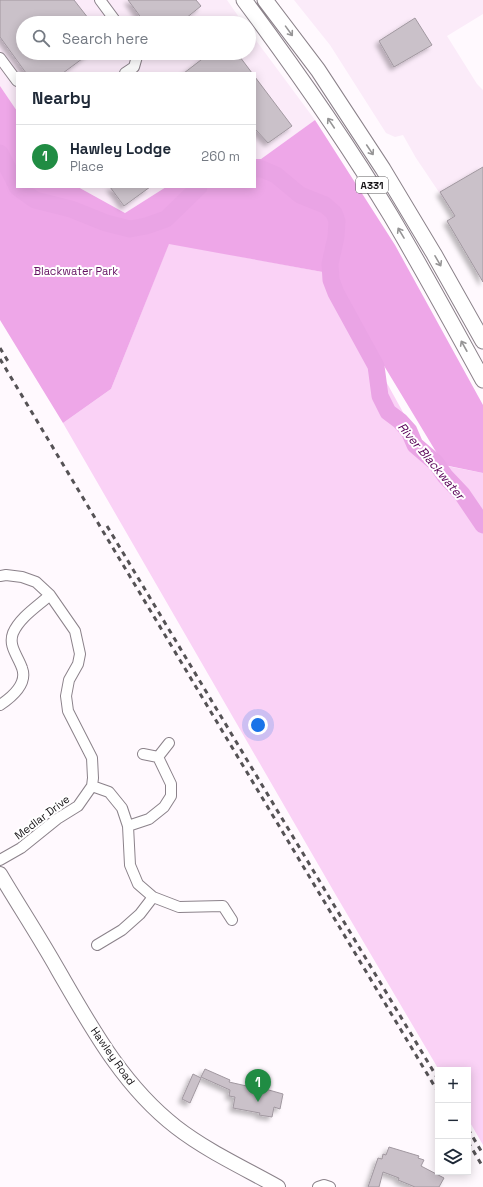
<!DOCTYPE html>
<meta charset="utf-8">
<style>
:root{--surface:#fff;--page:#f6f6f7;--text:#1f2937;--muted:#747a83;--line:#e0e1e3;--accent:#208c43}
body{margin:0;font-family:"Space Grotesk",sans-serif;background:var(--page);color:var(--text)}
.controls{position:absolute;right:12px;bottom:12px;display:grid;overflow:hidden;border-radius:0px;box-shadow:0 2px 10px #0003}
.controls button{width:36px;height:36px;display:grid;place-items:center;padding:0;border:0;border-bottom:1px solid var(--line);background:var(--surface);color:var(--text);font:20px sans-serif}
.you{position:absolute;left:258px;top:725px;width:14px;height:14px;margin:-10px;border:3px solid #fff;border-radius:50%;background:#1a73e8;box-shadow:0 0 0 6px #1a73e833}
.badge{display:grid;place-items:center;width:26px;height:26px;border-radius:50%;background:var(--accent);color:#fff;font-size:13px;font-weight:700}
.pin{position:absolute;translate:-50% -33px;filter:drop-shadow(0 1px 2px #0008)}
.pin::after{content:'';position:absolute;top:21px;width:14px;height:12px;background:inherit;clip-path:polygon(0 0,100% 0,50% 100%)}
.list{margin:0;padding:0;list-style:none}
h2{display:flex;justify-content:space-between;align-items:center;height:52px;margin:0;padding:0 16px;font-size:17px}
h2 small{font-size:13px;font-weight:400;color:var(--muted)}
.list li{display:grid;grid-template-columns:26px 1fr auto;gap:12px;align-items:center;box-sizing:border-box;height:64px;padding:0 16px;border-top:1px solid var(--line)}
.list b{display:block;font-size:15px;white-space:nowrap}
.list p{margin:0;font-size:13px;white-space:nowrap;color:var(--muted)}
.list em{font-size:13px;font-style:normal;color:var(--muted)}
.icon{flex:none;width:22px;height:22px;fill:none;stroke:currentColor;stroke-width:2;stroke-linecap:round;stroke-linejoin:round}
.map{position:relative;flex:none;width:483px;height:1187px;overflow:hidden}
.search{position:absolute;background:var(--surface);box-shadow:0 2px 10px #0003;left:16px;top:16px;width:240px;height:44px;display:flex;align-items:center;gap:10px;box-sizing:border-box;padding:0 14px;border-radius:22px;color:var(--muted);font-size:15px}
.panel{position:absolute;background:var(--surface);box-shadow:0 2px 10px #0003;left:16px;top:72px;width:240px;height:116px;border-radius:0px}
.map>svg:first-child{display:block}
.built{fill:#fbebf9}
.green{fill:#fad2f6}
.forest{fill:#eea7e8}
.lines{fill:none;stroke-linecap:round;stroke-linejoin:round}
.river{stroke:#eaa4e5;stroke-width:17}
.building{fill:#cac1c9;stroke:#a198a0;filter:url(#shadow)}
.street-casing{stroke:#8b828a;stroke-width:12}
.secondary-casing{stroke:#8b828a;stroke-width:16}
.primary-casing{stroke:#8b828a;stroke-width:17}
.street{stroke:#fff;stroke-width:10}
.secondary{stroke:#fff;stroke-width:14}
.primary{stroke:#fff;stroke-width:15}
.rail{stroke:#555255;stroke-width:3;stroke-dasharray:5 5;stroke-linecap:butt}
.oneway{stroke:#969596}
.labels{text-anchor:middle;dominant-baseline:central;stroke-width:4;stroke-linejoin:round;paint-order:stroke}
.shield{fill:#fff;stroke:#5c5a5c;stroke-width:1}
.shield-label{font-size:10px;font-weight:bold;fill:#161316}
.park-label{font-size:11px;fill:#651262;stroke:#fff}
.street-label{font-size:11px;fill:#161316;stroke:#fff}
.water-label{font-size:12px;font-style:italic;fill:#580057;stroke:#fff}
</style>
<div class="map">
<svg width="483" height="1187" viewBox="0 0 483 1187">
<defs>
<filter id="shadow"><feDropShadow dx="-3.5" dy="3.5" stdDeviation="2" flood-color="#0004"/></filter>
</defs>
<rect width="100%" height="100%" fill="#fff9fe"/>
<!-- built -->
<path class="built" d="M0 0H227L243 23H23V53H249V31L315 120 261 159H255V73H17V111L0 86Z
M294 0H483V14L447 36 477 84 483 90V282L447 221 455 216 416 158 403 135 395 137 386 133 330 45Z
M78 187H166L125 213Z"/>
<!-- green -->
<path class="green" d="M169 243 328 273 335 289 431 463 483 473V1145L468 1119V1070H439L337 897 63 423 111 389Z"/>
<!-- forest -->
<path class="forest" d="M0 86 17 111V187H78L125 213 166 187H255V159H261L315 120 395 245 483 405V473L444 465 328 273 169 244 111 389 63 423 0 320Z"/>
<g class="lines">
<!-- river -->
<path class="river" d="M0 153 17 186
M255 169H262L276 175 300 195 325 205 334 213 337 221 336 237 330 264 331 280 336 293 376 366 380 396 388 412 400 421 409 431 415 445 436 463 445 476 462 494 483 525
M17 187 35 200 71 209 106 223 130 229 146 226 166 219 199 187"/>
</g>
<!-- building -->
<path class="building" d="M0 0H74L92 23H23V53H90L63 73H26L0 37Z
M128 0H196L201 6 180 23H145Z
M415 18 432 45 394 67 379 41Z
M210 53H237L252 73H184Z
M255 77 292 126 268 143 255 129Z
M483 167V282L447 221 455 216 440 192Z
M110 187H150L124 206Z
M205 1069 230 1080 229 1082 251 1087V1085L283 1094 280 1109 274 1107 272 1117 259 1115 260 1113 233 1108 235 1097 229 1096 230 1090 201 1077Z
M193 1074 201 1078 190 1103 182 1099Z
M389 1147 419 1156 418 1158 424 1160 421 1166 444 1178 439 1187H415L398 1180 399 1178 383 1172 379 1187H368L378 1158 382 1159 383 1154 386 1155Z"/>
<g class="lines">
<!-- street casing -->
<g class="street-casing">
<path id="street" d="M100 0 117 23
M0 58 17 81
M125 73 134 67 138 53
M0 576 6 575 22 577 36 582 50 595 75 631 80 654 78 664 69 680 66 696 68 711 92 758 93 778 92 786 78 806 57 819 21 848 0 860
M0 705C12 697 28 684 22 668 18 656 8 646 13 633 20 617 38 606 50 595
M143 754 158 757 169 743
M92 786 109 792 122 808 128 826 130 865 138 884 153 897 179 907 223 906 232 920
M128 826 149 819 164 807 171 796V784L158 757
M97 945 122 930 140 914 153 897
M318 1187 324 1185 330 1187"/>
</g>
<!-- secondary casing -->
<g class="secondary-casing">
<path id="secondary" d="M0 874C19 906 40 938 58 970 91 1027 123 1086 176 1127 207 1151 244 1168 278 1187"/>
</g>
<!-- primary casing -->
<g class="primary-casing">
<path id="primary" d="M244 0C296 70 346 141 391 216 423 270 453 325 483 380
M265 0 318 70 383 169 434 254 483 341"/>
</g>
<!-- street -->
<use href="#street" class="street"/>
<!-- secondary -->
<use href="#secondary" class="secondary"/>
<!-- primary -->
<use href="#primary" class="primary"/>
<!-- rail -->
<path class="rail" d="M0 348 9 363
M0 359 438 1092
M107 526 438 1079
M468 1129 483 1154
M468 1142 483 1167"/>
</g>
<!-- one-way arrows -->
<defs><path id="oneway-shaft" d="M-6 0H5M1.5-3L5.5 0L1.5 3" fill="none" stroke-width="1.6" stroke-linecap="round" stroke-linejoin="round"/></defs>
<g class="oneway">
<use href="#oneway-shaft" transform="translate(289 31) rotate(54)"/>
<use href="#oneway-shaft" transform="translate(331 123) rotate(-124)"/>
<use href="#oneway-shaft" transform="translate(370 150) rotate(56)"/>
<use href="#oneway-shaft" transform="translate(401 233) rotate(-121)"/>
<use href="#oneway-shaft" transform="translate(438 261) rotate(60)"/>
<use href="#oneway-shaft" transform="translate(464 346) rotate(-119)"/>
</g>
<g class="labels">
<!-- shield labels -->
<rect class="shield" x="356" y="177" width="32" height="16" rx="3"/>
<g class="shield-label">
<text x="372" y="185">A331</text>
</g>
<!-- park labels -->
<g class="park-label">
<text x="76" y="271">Blackwater Park</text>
</g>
<!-- street labels -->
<g class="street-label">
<text transform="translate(42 817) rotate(-37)">Medlar Drive</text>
<text transform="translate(113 1056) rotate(55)">Hawley Road</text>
</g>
<!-- water labels -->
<g class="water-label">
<text transform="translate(431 461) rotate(50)">River Blackwater</text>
</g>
</g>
</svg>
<div class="controls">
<button>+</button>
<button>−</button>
<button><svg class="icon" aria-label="layers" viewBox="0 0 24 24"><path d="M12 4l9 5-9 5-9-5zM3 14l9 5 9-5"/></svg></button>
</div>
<div class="you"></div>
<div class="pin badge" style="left:258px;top:1102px">1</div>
<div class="search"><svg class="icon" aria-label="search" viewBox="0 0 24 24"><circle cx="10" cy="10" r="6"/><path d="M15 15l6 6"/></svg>Search here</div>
<section class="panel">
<h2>Nearby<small></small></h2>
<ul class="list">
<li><span class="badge">1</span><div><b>Hawley Lodge</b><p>Place</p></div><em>260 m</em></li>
</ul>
</section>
</div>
